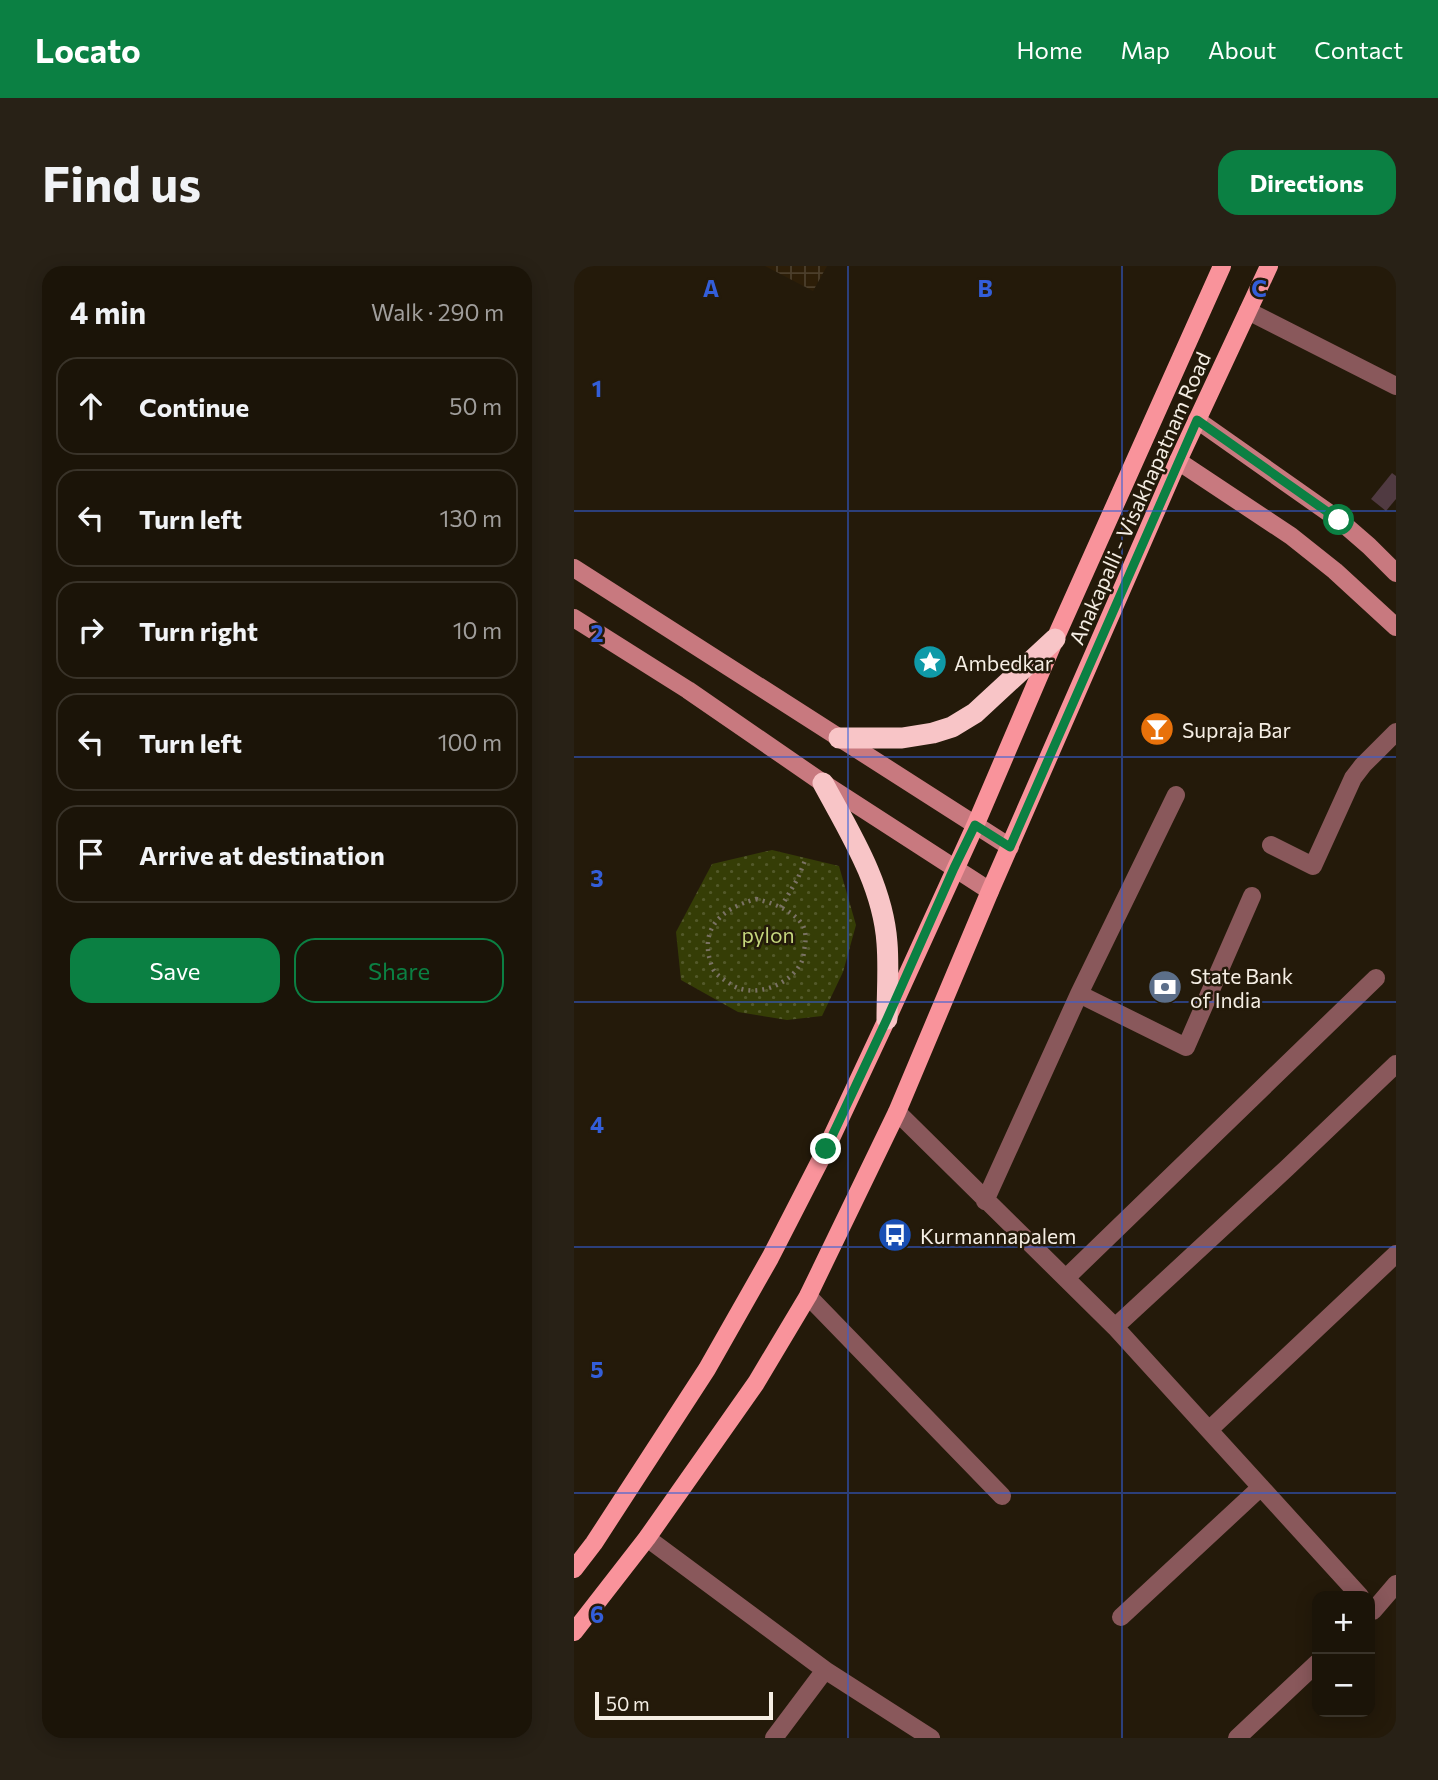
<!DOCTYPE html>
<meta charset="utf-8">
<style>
:root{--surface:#1b1408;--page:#282116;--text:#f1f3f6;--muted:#a09e9c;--line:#393329;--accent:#0b8043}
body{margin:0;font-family:Commissioner,sans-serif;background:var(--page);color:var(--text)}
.controls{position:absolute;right:21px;bottom:21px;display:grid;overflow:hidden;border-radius:14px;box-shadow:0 4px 18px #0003}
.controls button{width:63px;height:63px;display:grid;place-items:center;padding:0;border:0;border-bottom:2px solid var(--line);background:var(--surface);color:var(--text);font:35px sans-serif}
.scale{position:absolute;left:21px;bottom:18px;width:178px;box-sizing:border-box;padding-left:7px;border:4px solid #f5eee4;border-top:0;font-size:19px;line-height:24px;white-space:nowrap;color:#f5eee4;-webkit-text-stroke:5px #241a0a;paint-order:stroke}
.stop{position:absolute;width:21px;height:21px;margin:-16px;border:5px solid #0b8043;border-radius:50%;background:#fff}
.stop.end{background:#0b8043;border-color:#fff;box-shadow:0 2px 7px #0008}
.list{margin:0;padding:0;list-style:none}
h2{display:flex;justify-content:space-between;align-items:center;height:91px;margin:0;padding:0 28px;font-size:30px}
h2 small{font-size:23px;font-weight:400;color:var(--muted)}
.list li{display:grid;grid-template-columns:46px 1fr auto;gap:21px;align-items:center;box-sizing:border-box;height:98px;margin:0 14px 14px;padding:0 14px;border:2px solid var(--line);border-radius:21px}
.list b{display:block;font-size:26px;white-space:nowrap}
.list em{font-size:23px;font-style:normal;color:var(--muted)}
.actions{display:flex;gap:14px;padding:21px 28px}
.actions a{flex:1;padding:16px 0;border:2px solid var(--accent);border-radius:21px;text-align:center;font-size:24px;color:var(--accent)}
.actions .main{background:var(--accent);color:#fff}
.icon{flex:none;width:38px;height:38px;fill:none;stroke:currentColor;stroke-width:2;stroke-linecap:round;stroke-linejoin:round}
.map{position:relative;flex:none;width:822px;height:1472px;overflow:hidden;border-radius:21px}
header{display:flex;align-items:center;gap:42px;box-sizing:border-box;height:98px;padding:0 35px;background:var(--accent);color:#fff}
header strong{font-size:33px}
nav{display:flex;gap:38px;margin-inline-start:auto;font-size:24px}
.intro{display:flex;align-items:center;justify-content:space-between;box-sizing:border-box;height:168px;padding:0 42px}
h1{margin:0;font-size:49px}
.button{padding:18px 32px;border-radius:21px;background:var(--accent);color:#fff;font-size:24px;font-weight:700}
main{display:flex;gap:42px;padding:0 42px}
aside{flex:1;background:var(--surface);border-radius:21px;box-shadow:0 4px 18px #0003}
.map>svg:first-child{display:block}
.industrial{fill:url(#industrial-grid)}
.park{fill:url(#park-dots)}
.building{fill:#503a41}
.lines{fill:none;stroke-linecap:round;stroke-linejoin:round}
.path{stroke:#7a7264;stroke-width:4.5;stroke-dasharray:2 5;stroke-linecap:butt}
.street{stroke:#89585b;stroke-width:18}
.secondary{stroke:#c8797f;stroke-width:18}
.primary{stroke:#f9939b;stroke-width:18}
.highway{stroke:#f8c5c7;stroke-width:21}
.route{stroke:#0b8043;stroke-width:9}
.grid{fill:none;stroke:#335ed9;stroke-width:2;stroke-opacity:0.55}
.labels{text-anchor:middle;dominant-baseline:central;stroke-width:5;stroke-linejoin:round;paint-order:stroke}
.street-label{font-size:21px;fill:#f5eee4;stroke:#241a0a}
.poi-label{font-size:21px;fill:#f5eee4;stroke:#241a0a;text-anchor:start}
.park-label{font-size:21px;fill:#c5d67d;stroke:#241a0a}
.grid-label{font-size:23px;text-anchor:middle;font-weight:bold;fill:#335ed9;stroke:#241a0a;stroke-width:5;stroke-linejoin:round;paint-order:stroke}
</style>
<header>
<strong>Locato</strong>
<nav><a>Home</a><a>Map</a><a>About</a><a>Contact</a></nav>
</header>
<div class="intro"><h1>Find us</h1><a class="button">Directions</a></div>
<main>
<aside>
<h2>4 min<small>Walk · 290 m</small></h2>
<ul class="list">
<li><svg class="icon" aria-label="ahead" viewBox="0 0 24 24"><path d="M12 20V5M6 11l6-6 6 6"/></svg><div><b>Continue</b></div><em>50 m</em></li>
<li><svg class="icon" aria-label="left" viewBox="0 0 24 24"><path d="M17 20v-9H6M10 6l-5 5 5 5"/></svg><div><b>Turn left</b></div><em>130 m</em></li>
<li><svg class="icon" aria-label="right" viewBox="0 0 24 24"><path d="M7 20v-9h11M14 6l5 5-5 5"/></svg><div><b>Turn right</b></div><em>10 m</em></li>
<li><svg class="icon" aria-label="left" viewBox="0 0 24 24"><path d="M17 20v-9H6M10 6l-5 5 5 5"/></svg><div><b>Turn left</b></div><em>100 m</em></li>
<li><svg class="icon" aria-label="arrive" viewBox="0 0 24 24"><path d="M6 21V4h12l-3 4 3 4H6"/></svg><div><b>Arrive at destination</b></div></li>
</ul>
<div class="actions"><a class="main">Save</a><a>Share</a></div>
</aside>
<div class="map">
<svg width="822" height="1472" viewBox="0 0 822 1472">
<defs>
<pattern id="industrial-grid" width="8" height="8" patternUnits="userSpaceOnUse" patternTransform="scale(1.75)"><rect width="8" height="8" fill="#2d1e08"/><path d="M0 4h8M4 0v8" fill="none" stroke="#4c3f2c"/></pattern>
<pattern id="park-dots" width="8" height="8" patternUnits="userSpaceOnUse" patternTransform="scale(1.75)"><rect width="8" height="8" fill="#353d06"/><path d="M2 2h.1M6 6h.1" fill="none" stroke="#53592a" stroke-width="1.8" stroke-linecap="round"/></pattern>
</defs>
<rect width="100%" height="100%" fill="#241a0a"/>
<!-- industrial -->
<path class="industrial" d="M191 0H253L239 25Z"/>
<!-- park -->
<path class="park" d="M198 584 265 600 282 659 269 706 248 750 213 754 164 746 107 714 102 666 138 598Z"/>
<!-- building -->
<path class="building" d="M818 207 822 210V233L812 245 797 233Z"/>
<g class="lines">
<!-- path -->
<path class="path" d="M182 633C198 637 217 643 228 658 232 664 232 673 231 679 230 684 230 690 228 695 217 720 177 734 155 717 149 713 142 709 139 703 123 664 146 643 182 633Z
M207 641 224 612 232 592"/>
<!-- street -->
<path class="street" d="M674 45 822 120
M697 579 739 600 779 512 789 499 822 466
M505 728 612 781 678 630
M323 846 541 1061 786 1330
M411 935 505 728 602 529
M492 1012 802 712
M234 1030 428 1230
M541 1061 713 902 822 798
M635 1164 822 988
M73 1272 251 1404 357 1472
M799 1345 822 1318
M547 1351 687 1221
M200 1472 251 1404
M663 1472 743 1397"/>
<!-- secondary -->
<path class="secondary" d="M623 154 765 254 795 280 822 307
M604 195 717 270 761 305 822 361
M0 302 436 581
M0 352 114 424 249 517 416 625"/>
<!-- primary -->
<path class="primary" d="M0 1303 20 1277 133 1103 196 992 252 883 313 753 401 560 481 373 648 0
M0 1366 73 1272 182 1117 234 1030 323 846 416 625 604 195 695 0"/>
<!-- highway -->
<path class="highway" d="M265 472H328L359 467 378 461 401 447 481 373
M249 517C276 567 309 619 313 677 315 702 313 728 313 753"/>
</g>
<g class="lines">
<!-- route -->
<path class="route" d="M252 883 313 753 380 602 401 559 436 581 623 154 765 254"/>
</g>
<!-- grid -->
<path class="grid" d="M274 0V1472M548 0V1472M0 245H822M0 491H822M0 736H822M0 981H822M0 1227H822"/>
<!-- icons -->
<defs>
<g id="sight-disc" transform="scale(1.75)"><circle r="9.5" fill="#0f9aa8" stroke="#241a0a"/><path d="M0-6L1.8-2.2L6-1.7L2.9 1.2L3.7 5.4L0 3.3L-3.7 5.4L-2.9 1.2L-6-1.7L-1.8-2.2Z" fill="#fff"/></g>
<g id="bar-disc" transform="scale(1.75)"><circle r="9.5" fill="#e8710a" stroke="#241a0a"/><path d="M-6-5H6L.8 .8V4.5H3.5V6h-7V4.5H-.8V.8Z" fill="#fff"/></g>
<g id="bank-disc" transform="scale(1.75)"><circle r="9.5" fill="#5c6f8a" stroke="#241a0a"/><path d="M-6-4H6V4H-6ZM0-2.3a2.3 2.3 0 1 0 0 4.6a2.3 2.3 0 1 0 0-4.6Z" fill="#fff"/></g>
<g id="bus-disc" transform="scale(1.75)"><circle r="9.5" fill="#1a4fb4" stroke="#241a0a"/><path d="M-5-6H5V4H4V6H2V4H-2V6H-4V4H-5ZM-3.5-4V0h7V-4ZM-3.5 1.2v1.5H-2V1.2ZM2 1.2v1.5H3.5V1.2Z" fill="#fff"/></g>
</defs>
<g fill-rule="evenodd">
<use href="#sight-disc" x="356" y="396"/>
<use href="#bar-disc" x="583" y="463"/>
<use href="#bank-disc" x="591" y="721"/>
<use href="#bus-disc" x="321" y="969"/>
</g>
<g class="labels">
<!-- street labels -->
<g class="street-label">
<text transform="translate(565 232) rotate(-66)">Anakapalli - Visakhapatnam Road</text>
</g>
<!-- poi labels -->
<g class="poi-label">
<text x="380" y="396">Ambedkar</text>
<text x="608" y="463">Supraja Bar</text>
<text x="616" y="709">State Bank<tspan x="616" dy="24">of India</tspan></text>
<text x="346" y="969">Kurmannapalem</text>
</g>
<!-- park labels -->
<g class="park-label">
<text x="194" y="668">pylon</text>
</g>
</g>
<g class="grid-label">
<text x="137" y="31">A</text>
<text x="411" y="31">B</text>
<text x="685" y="31">C</text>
<text x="23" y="131">1</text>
<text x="23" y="376">2</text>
<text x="23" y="621">3</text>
<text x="23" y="867">4</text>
<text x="23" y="1112">5</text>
<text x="23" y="1357">6</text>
</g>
</svg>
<div class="controls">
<button>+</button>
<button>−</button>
</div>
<div class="scale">50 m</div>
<div class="stop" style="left:765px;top:254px"></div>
<div class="stop end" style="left:252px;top:883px"></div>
</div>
</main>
